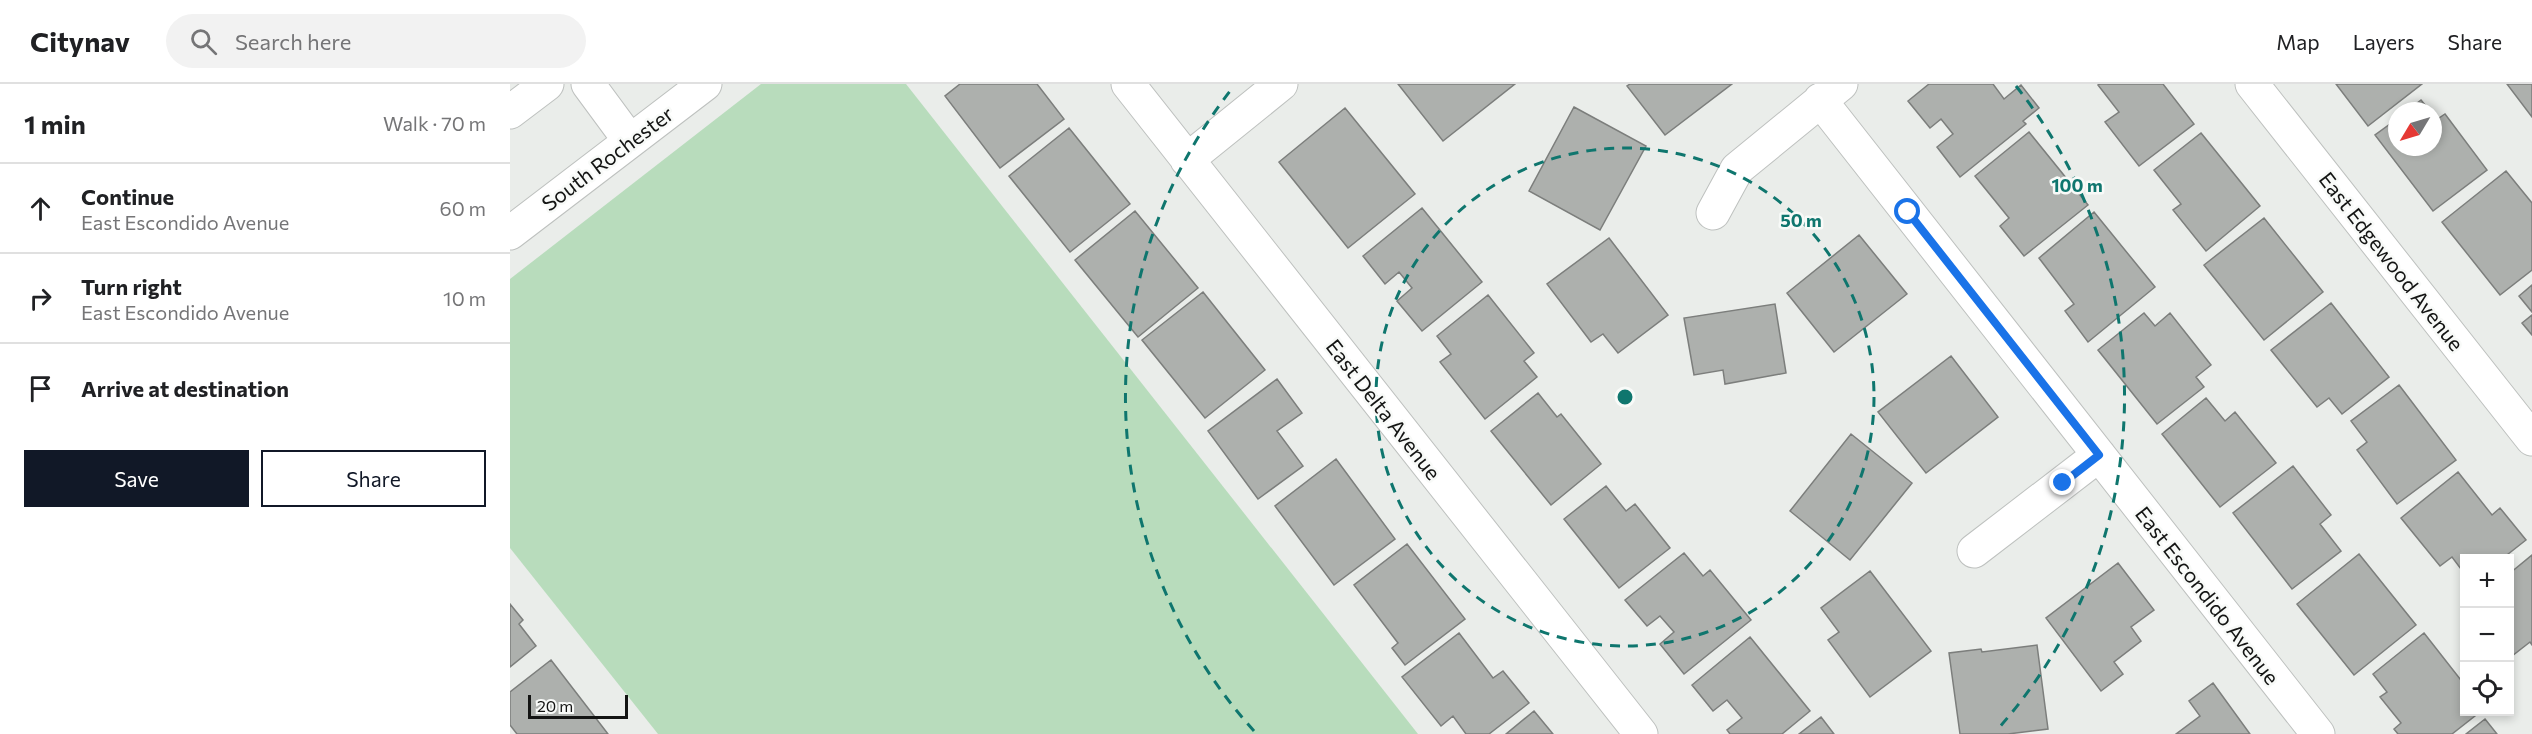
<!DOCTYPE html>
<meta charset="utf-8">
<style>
:root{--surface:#fff;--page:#f2f2f2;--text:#202124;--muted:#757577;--line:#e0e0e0;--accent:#111827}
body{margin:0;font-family:Commissioner,sans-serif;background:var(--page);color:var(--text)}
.controls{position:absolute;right:18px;bottom:18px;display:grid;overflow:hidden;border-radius:0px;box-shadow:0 3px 9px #0003}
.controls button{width:54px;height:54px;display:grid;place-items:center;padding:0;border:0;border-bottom:2px solid var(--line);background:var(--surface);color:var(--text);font:30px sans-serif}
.compass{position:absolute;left:1878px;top:18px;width:54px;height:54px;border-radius:50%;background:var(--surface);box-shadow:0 3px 9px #0003;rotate:232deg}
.scale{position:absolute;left:18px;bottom:15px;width:100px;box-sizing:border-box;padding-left:6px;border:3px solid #131413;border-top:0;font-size:16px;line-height:21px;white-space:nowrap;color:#131413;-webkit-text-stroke:4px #f8faf8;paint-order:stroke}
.stop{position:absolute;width:18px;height:18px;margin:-14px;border:4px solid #1a73e8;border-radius:50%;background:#fff}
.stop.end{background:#1a73e8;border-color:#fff;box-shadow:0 2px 6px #0008}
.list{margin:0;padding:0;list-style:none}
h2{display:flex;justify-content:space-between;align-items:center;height:78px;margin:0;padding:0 24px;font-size:26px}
h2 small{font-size:20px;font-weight:400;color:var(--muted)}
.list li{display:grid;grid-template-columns:39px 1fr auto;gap:18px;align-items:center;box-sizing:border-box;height:90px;padding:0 24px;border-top:2px solid var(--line)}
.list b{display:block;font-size:22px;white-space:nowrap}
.list p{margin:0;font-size:20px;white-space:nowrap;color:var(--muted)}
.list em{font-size:20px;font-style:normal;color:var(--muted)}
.actions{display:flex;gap:12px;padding:18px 24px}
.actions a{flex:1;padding:14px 0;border:2px solid var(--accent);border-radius:0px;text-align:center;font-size:21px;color:var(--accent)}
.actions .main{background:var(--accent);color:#fff}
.icon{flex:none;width:33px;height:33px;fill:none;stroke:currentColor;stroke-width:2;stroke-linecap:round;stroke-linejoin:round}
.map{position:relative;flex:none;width:2022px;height:650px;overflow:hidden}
header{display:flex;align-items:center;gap:36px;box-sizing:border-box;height:84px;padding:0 30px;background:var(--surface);border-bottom:2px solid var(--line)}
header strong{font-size:28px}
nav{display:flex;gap:33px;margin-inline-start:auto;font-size:21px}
.search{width:420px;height:54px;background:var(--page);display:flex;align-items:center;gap:15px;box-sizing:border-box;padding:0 21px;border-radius:33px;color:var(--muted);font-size:22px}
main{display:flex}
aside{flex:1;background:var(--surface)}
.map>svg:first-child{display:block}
.green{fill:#b8dcbc}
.building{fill:#adb0ad;stroke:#7c7e7c;stroke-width:1.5}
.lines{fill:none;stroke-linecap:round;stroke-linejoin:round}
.minor-casing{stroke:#bec1bf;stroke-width:35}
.minor{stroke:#fff;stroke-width:33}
.route{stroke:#1a73e8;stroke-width:8}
.ring{fill:none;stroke:#0f766e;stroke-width:3;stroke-dasharray:10 8}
.labels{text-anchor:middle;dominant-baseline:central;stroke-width:5;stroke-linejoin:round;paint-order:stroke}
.street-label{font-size:21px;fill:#131413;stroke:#f8faf8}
.centre{fill:#0f766e;stroke:#f8faf8;stroke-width:3}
.ring-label{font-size:18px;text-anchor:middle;font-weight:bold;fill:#0f766e;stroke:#f8faf8;stroke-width:5;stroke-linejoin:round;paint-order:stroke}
</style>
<header>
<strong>Citynav</strong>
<div class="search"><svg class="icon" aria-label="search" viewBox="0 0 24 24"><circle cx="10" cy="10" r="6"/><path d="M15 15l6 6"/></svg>Search here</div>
<nav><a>Map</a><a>Layers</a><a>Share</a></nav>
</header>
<main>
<aside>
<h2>1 min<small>Walk · 70 m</small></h2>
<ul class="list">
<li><svg class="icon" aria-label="ahead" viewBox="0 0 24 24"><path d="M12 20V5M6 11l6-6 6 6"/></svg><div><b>Continue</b><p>East Escondido Avenue</p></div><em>60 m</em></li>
<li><svg class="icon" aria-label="right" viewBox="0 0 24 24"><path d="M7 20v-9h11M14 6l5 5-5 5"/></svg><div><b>Turn right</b><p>East Escondido Avenue</p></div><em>10 m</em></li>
<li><svg class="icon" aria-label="arrive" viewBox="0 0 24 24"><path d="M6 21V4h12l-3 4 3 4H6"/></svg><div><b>Arrive at destination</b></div></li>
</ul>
<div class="actions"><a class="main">Save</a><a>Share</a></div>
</aside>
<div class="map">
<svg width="2022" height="650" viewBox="0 0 2022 650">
<rect width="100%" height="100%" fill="#eaedea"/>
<!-- green -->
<path class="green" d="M251 0H396L908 650H148L0 464V195Z"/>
<!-- building -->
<path class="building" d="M450 0H527L554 35 490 84 435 12Z
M888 0H1005L933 57Z
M1120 0H1222L1155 51 1117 2Z
M1419 0H1483L1494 15 1511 1 1529 24 1513 37 1516 40 1450 93 1427 63 1443 50 1431 35 1420 44 1398 17Z
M1590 0H1653L1684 40 1629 82 1595 38 1609 28 1588 1Z
M1826 0H1912L1858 42Z
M1997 0H2022V33Z
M1911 16 1920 27H1897Z
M1064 23 1136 62 1090 146 1019 107Z
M835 24 905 110 838 164 769 78Z
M1935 30 1977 86 1923 127 1865 51 1887 35V63H1923V31L1926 36Z
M559 44 620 120 560 168 499 92Z
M1519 48 1578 121 1514 172 1490 142 1499 134 1465 92Z
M1691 49 1750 122 1696 167 1663 126 1671 120 1644 86Z
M1996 87 2022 119V186L1990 211 1932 138Z
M912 124 972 198 912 247 887 217 902 204 889 188 875 200 853 172Z
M625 127 688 204 628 253 565 176Z
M1584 128 1645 203 1578 258 1555 227 1564 220 1529 174Z
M1754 134 1813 208 1754 256 1694 181Z
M1349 151 1397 210 1324 268 1277 209Z
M1099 154 1158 231 1108 269 1093 250 1081 258 1037 200Z
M2022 201V228L2009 212Z
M693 208 755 286 695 334 632 256Z
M978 211 1024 269 1014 277 1027 293 975 335 930 278 941 270 927 252Z
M1821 219 1879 293 1832 330 1819 314 1807 323 1761 266Z
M1265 220 1276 289 1215 300 1213 286 1184 291 1174 234Z
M1634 229 1645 242 1660 229 1701 281 1686 293 1694 303 1647 340 1588 266Z
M2022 231V251L2012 239Z
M1441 272 1488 333 1416 389 1368 328Z
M767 295 792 329 767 347 793 382 748 415 698 347Z
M1889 301 1946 376 1887 420 1847 366 1857 358 1841 337Z
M1028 309 1047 333 1051 330 1091 380 1041 421 981 347Z
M1696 314 1715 337 1725 328 1766 379 1710 423 1652 350Z
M1341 350 1402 399 1340 476 1280 427Z
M826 375 885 455 824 501 765 422Z
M1783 382 1821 431 1810 440 1831 467 1782 505 1723 429Z
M1948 388 1982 431 1990 424 2016 456 1993 474H1954V489L1942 473 1930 482 1891 434Z
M1096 402 1116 427 1125 420 1160 464 1109 504 1054 435Z
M897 460 955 535 895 581 882 564 888 559 844 501Z
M1174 469 1193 492 1200 486 1241 536 1174 590 1150 560 1164 548 1150 532 1137 542 1115 516Z
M1849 470 1906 541 1844 591 1787 520Z
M2022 471V561L2020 558 2002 572 2000 570V489Z
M1608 479 1644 526 1621 543 1631 557 1604 578 1613 590 1591 607 1536 534Z
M1360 487 1421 567 1360 613 1318 556 1329 548 1311 524Z
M0 520 13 536 9 540 26 562 0 583Z
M949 549 983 594 993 587 1019 619 979 650H956L943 632 931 642 892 593Z
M1914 549 1954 600V628H1970L1942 650H1888L1884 645 1891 639 1870 613 1877 608 1863 590Z
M1240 553 1300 627 1272 650H1220L1217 646 1232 634 1217 616 1203 627 1182 601Z
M1527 561 1538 645 1498 650H1450L1439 569 1471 565 1472 568Z
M41 576 98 650H7L0 641V608Z
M1703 599 1740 650H1666L1690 632 1679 617Z
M1024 627 1043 650H996Z
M1311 633 1324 650H1289Z
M1975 635 1987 650H1956Z"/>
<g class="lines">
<!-- minor casing -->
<g class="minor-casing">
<path id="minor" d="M78 0 120 57
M618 0 1131 650
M1742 0 2022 355
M1310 16 1808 650
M0 28 37 0
M677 76 771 0
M1203 129 1227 85 1331 0
M0 149 195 0
M1464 467 1589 371"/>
</g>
<!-- minor -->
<use href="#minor" class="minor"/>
</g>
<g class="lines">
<!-- route -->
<path class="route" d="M1398 128 1589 371 1553 399"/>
</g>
<!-- distance rings -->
<g class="ring">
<circle cx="1115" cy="313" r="249"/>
<path d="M744 647A499 499 0 0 1 724 2M1506 2A499 499 0 0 1 1486 647"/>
</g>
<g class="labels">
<!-- street labels -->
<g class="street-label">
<text transform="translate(97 74) rotate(-37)">South Rochester</text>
<text transform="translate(1882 177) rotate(52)">East Edgewood Avenue</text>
<text transform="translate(874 325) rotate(52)">East Delta Avenue</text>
<text transform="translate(1698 511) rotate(52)">East Escondido Avenue</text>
</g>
</g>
<circle cx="1115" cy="313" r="9" class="centre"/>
<g class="ring-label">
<text x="1567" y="108">100 m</text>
<text x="1291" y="143">50 m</text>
</g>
</svg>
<div class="controls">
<button>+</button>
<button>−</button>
<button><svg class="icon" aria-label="locate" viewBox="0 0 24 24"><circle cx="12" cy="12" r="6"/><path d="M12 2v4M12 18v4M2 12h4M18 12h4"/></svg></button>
</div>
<svg class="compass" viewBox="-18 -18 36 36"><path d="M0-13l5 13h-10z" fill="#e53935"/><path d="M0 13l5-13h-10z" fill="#757577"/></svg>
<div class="scale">20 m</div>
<div class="stop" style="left:1398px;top:128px"></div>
<div class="stop end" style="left:1553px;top:399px"></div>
</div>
</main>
